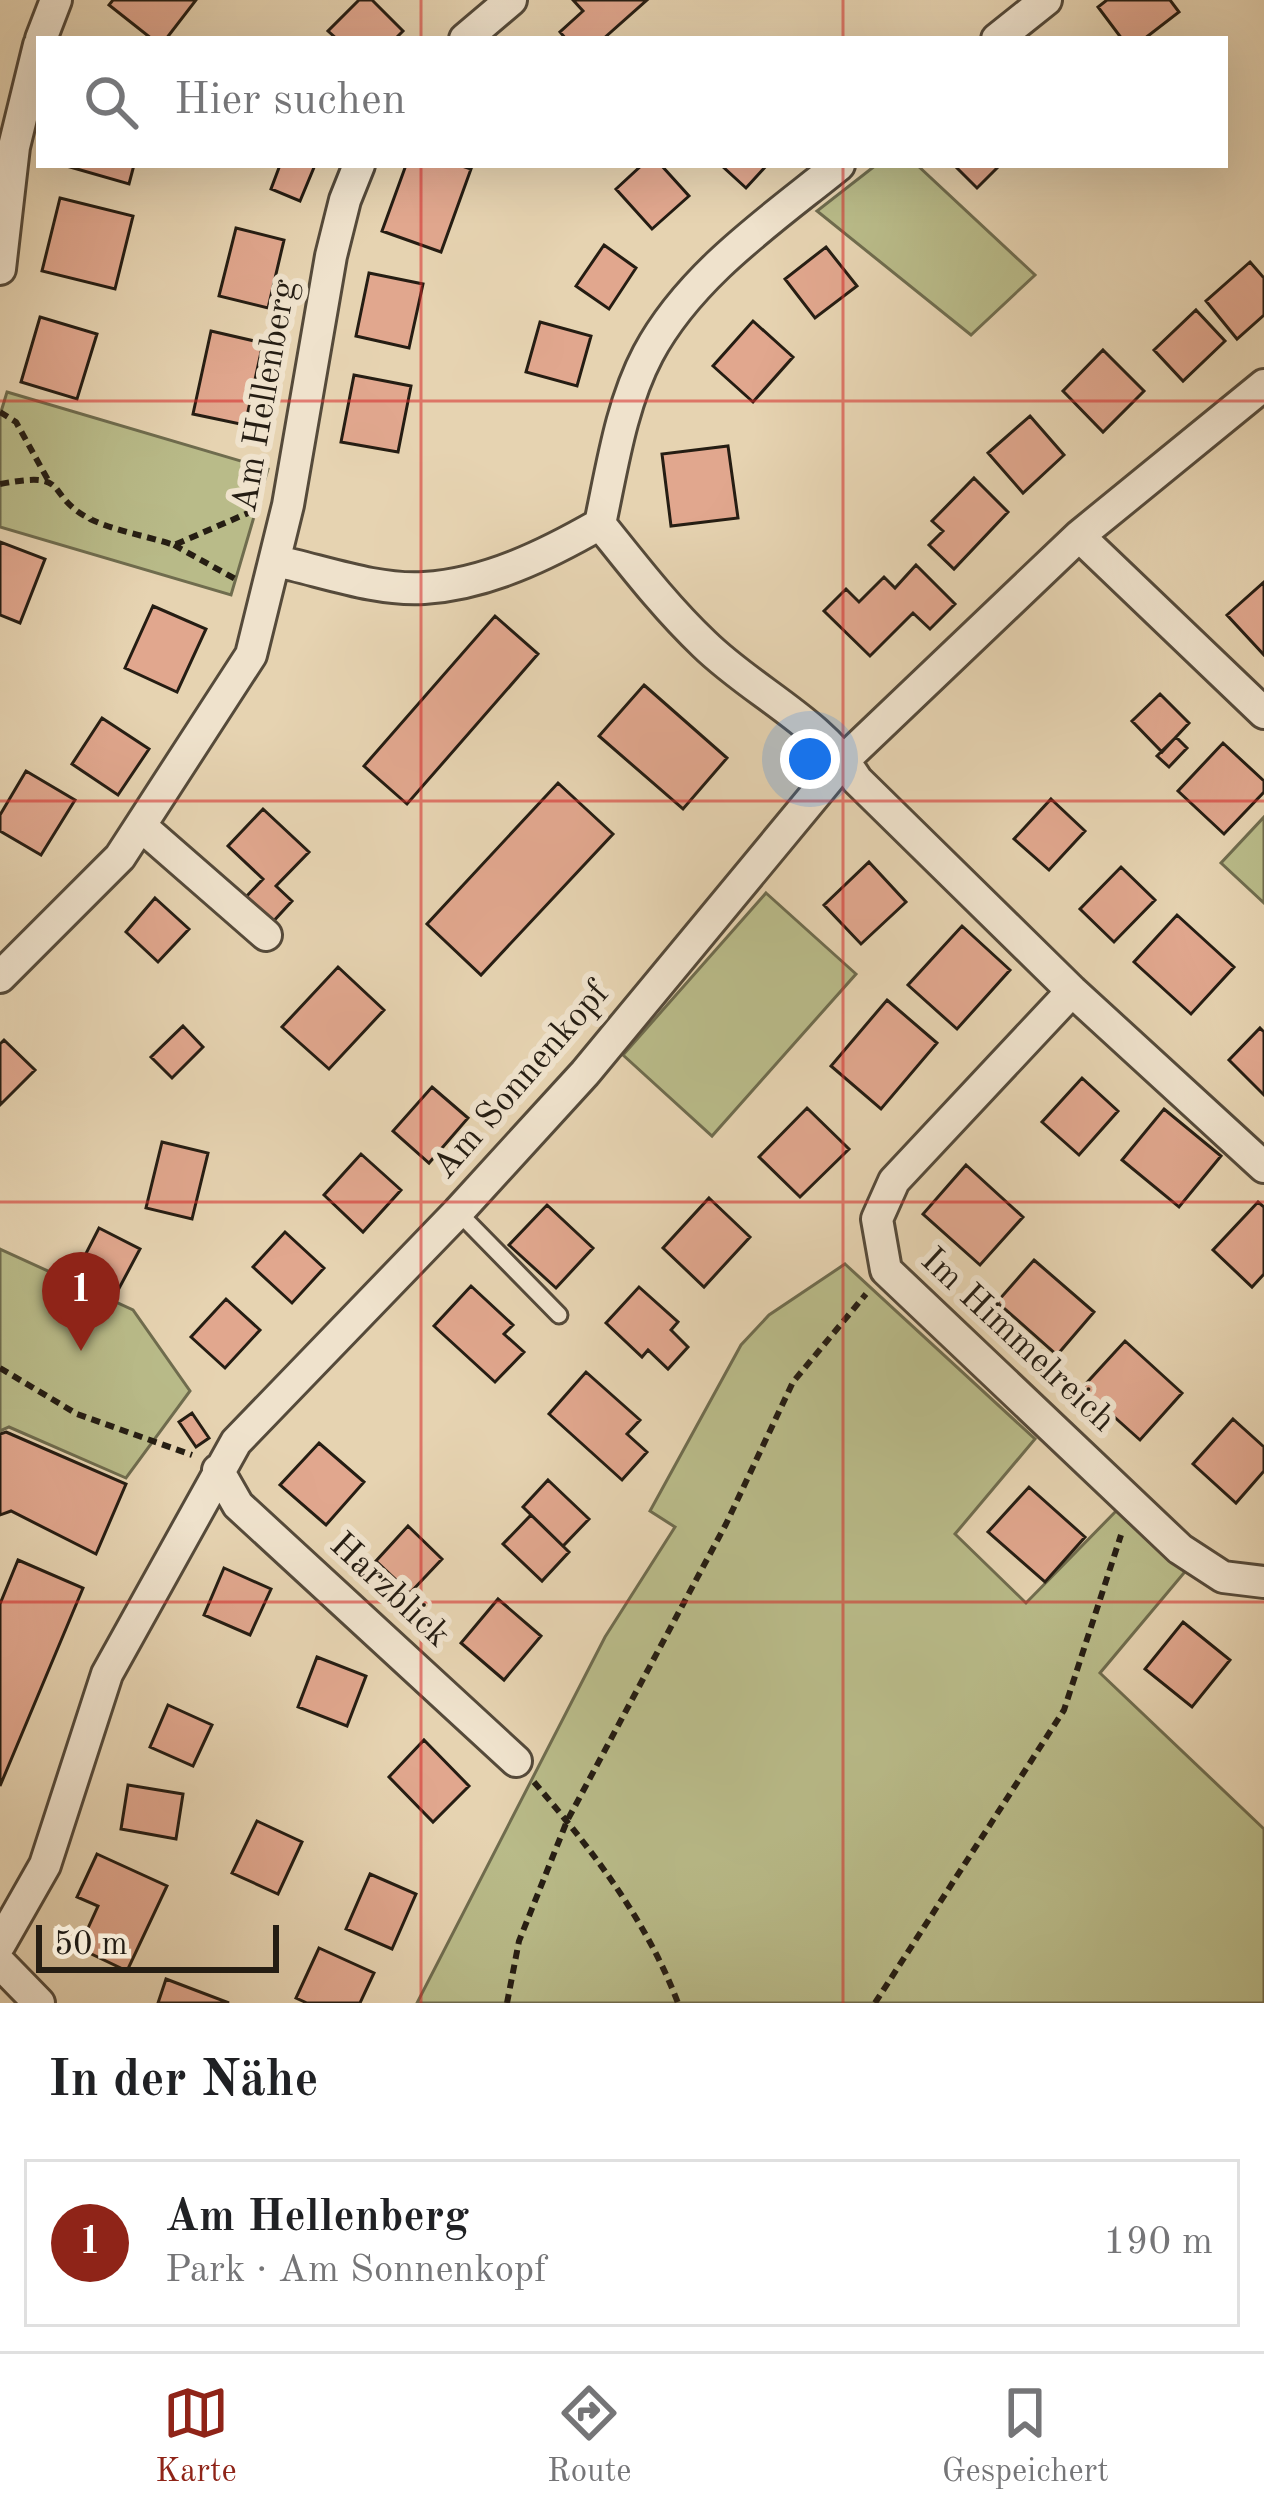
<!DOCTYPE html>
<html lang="de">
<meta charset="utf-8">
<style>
:root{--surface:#fff;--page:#f6f6f6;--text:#202124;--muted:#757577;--line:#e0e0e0;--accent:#8f2418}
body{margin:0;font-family:"Old Standard TT",serif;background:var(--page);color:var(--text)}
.scale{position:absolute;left:36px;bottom:30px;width:243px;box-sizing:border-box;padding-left:12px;border:6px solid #251d13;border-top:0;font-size:33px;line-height:42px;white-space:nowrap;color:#251d13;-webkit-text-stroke:9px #efe2cc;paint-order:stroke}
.you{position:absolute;left:810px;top:759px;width:42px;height:42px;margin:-30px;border:9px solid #fff;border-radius:50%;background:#1a73e8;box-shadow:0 0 0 18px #1a73e833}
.badge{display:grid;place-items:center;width:78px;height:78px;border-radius:50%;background:var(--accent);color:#fff;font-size:39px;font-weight:700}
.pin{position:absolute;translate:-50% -99px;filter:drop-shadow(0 3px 6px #0008)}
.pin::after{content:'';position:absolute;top:63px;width:42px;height:36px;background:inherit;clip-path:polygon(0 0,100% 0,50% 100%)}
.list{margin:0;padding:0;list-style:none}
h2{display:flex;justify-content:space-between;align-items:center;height:156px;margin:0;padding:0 48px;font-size:51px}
h2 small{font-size:39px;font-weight:400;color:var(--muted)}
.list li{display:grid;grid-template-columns:78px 1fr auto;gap:36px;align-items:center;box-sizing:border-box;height:168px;margin:0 24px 24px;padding:0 24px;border:3px solid var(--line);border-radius:0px}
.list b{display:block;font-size:45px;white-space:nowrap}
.list p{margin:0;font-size:39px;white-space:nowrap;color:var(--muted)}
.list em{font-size:39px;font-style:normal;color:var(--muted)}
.icon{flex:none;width:66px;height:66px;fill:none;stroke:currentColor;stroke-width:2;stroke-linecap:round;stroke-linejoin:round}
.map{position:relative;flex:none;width:1264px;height:2003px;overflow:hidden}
.search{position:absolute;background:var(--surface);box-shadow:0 12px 48px #0002;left:36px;right:36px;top:36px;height:132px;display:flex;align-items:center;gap:30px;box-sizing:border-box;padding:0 42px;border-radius:0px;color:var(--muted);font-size:45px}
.sheet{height:348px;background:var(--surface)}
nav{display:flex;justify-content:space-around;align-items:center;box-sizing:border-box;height:168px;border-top:3px solid var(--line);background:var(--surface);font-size:33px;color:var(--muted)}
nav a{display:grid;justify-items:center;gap:6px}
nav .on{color:var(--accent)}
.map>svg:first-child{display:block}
.green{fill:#b9bb89;stroke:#6f6c4e;stroke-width:3}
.building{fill:#e1a78e;stroke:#251d13;stroke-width:3}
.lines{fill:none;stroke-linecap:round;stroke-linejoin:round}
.service-casing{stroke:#554a3a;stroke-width:21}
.minor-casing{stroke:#554a3a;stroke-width:36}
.path{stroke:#251d13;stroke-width:6;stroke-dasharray:9 6;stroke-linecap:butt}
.service{stroke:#efe2cc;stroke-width:15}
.minor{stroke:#efe2cc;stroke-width:30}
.grid{fill:none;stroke:#d62828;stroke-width:3;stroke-opacity:0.55}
.labels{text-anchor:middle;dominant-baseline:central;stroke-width:12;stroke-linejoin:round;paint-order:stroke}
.street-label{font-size:36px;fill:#251d13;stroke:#efe2cc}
</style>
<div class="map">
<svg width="1264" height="2003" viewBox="0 0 1264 2003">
<rect width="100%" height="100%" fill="#e6d3b1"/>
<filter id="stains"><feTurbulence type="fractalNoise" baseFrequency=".00167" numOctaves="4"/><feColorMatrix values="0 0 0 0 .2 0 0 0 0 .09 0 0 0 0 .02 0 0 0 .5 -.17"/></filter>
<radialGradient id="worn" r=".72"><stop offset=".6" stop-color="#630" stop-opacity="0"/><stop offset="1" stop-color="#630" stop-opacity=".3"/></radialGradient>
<!-- green -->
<path class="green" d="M876 165H917L1035 275 971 335 817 211Z
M7 392 268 469 231 595 0 527V415Z
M1264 817V903L1221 863Z
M766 893 856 974 712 1136 623 1055Z
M0 1249 133 1310 190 1391 126 1478 9 1427 0 1431Z
M845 1264 1035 1439 955 1534 1026 1603 1120 1507 1189 1567 1100 1673 1264 1829V2003H417L605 1637 675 1527 650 1511 741 1345 769 1315Z"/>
<!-- building -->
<path class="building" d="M113 0H196L166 39H152L109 5Z
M359 0H372L403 31 395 39H337L328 31Z
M573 0H647L603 39H566L560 32 583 11Z
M1107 0H1170L1179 12 1144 39H1122L1098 7Z
M63 165H134L129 184Z
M280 165H315L300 201 271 189Z
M406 165H459L471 169 441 252 382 231Z
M642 165H661L689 196 652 229 616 189Z
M721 165H767L746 188Z
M954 165H1000L977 188Z
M60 198 133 216 115 289 42 271Z
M236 228 284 240 268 308 219 296Z
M604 245 636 268 609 309 576 286Z
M826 247 857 286 815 318 785 279Z
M1250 262 1264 278V315L1237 339 1206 301Z
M369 273 423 284 409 348 356 336Z
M1196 310 1225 341 1183 381 1154 350Z
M40 317 97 334 77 399 21 382Z
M753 321 793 357 753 402 713 366Z
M540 322 591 336 577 386 526 372Z
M211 331 263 343 245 425 193 414Z
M1103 350 1144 391 1103 432 1063 391Z
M354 375 411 386 398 452 341 442Z
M1030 416 1064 455 1023 493 988 453Z
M728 446 738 518 671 526 662 454Z
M974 478 1008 512 954 569 929 545 943 531 932 521Z
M0 542 45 559 20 623 0 615Z
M916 565 955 604 930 629 913 613 870 656 824 611 846 589 859 602 884 577 895 588Z
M1264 582V655L1227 615Z
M153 606 206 629 177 692 125 668Z
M495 616 538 654 407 804 364 766Z
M644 685 727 758 683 809 599 736Z
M1160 694 1189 723 1162 752 1132 721Z
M102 718 149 749 118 795 72 764Z
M1176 737 1187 748 1169 767 1157 756Z
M1223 743 1264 781V792L1224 834 1178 791Z
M26 771 75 800 41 855 0 831V815Z
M558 783 613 834 481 975 427 924Z
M1051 799 1085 831 1049 870 1014 839Z
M263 809 309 852 276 886 292 901 269 926 243 900 263 879 228 846Z
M869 862 906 902 861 944 824 905Z
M1121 867 1155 900 1114 942 1080 909Z
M155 898 189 929 158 962 126 932Z
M1177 915 1234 967 1191 1014 1134 962Z
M962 926 1010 970 957 1029 908 985Z
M338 967 384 1010 329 1069 282 1027Z
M887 1000 937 1043 881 1109 831 1066Z
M183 1026 203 1047 172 1078 151 1057Z
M1260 1028 1264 1032V1095L1229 1060Z
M4 1040 35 1070 0 1105V1044Z
M1082 1078 1118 1111 1079 1155 1042 1122Z
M432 1087 468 1118 429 1163 393 1131Z
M807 1108 849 1149 800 1197 759 1157Z
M1164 1109 1221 1156 1179 1207 1122 1160Z
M162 1142 208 1153 192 1219 146 1208Z
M361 1154 401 1190 363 1232 324 1195Z
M966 1165 1023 1217 980 1265 923 1214Z
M709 1198 750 1237 704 1287 663 1248Z
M1258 1202 1264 1207V1274L1252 1287 1213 1250Z
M547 1205 593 1248 556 1288 509 1245Z
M99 1228 140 1249 116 1294 76 1273Z
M285 1232 324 1268 292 1303 253 1267Z
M1034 1260 1094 1312 1057 1355 997 1302Z
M471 1286 513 1325 504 1334 524 1352 495 1382 434 1326Z
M639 1287 678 1322 671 1330 688 1347 668 1369 648 1350 642 1357 606 1323Z
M226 1299 260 1330 225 1368 191 1337Z
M1125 1341 1182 1393 1140 1440 1082 1388Z
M586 1372 640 1420 627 1434 647 1452 622 1480 549 1414Z
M192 1413 209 1438 196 1447 179 1422Z
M1233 1419 1264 1447V1471L1236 1503 1193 1464Z
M6 1432 126 1484 96 1554 11 1511 0 1515V1434Z
M319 1443 364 1482 326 1525 280 1485Z
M548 1480 589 1519 563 1546 523 1507Z
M1029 1487 1085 1537 1045 1582 988 1532Z
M531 1515 569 1552 542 1581 503 1544Z
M408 1526 442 1559 410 1593 376 1561Z
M18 1560 83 1588 0 1786V1604Z
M224 1568 271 1589 250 1635 204 1615Z
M498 1599 541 1636 504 1680 461 1643Z
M1183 1622 1230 1660 1192 1707 1145 1669Z
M317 1657 366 1676 347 1726 298 1707Z
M168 1705 212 1725 193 1766 150 1747Z
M424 1740 469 1786 433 1822 389 1777Z
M128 1785 183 1794 176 1839 121 1829Z
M257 1821 302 1842 278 1894 232 1873Z
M97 1854 167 1886 127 1971 79 1948 98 1906 77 1897Z
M370 1874 416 1894 392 1949 346 1929Z
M319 1948 374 1973 360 2003H307L296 1998Z
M166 1979 229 2003H158Z"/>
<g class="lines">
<!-- service casing -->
<g class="service-casing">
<path id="service" d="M458 1212 559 1315"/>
</g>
<!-- minor casing -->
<g class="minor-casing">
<path id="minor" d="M41 39 56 0
M465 39 511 0
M997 39 1046 0
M0 269 14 147 39 45
M600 524C633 565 666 608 704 644 753 692 820 721 857 780L1072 991 1264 1167
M1079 536 1264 713
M276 561C323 571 376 591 424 588 487 584 546 555 600 524 612 468 621 405 648 354 690 275 771 220 839 165
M141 826 266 935
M0 977 120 857 251 655 288 505 331 256 345 200 359 165
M1072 991 894 1181 877 1219 886 1270 1180 1549 1223 1577 1264 1582
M218 1470 238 1505 516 1761
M0 1944 45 1865 107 1674 236 1442 458 1212 585 1073 844 760 1079 536 1264 385
M0 1963 39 2003"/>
</g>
<!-- path -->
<path class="path" d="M0 412 16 422 48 480
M0 484C74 470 42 494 90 519 115 531 147 536 174 545L255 510
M174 545 239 581
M0 1368 77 1414 192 1455
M534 1782C592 1850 646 1919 678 2003
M507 2003 519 1941 567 1821 726 1524 793 1382 866 1294
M875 2003 1064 1710 1121 1535"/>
<!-- service -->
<use href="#service" class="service"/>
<!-- minor -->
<use href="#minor" class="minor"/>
</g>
<!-- grid -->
<path class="grid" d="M421 0V39M843 0V39M421 165V2003M843 165V2003M0 401H1264M0 801H1264M0 1202H1264M0 1602H1264"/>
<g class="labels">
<!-- street labels -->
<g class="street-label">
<text transform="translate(266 396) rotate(-80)">Am Hellenberg</text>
<text transform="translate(522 1081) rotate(-49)">Am Sonnenkopf</text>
<text transform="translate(1017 1341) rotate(43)">Im Himmelreich</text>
<text transform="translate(389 1591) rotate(43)">Harzblick</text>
</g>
</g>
<rect width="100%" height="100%" filter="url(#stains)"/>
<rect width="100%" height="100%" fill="url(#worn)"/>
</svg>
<div class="scale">50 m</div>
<div class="you"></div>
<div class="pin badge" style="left:81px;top:1351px">1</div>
<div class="search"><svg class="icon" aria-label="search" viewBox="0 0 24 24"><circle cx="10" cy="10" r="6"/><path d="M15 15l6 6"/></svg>Hier suchen</div>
</div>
<section class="sheet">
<h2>In der Nähe<small></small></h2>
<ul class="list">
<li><span class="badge">1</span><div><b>Am Hellenberg</b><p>Park · Am Sonnenkopf</p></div><em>190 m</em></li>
</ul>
</section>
<nav>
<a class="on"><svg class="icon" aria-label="map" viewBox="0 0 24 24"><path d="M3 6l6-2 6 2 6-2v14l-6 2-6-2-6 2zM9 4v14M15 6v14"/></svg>Karte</a>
<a><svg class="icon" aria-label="directions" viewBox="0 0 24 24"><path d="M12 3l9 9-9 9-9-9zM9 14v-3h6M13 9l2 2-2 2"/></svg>Route</a>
<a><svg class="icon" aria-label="saved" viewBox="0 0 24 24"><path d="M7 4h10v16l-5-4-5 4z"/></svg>Gespeichert</a>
</nav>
